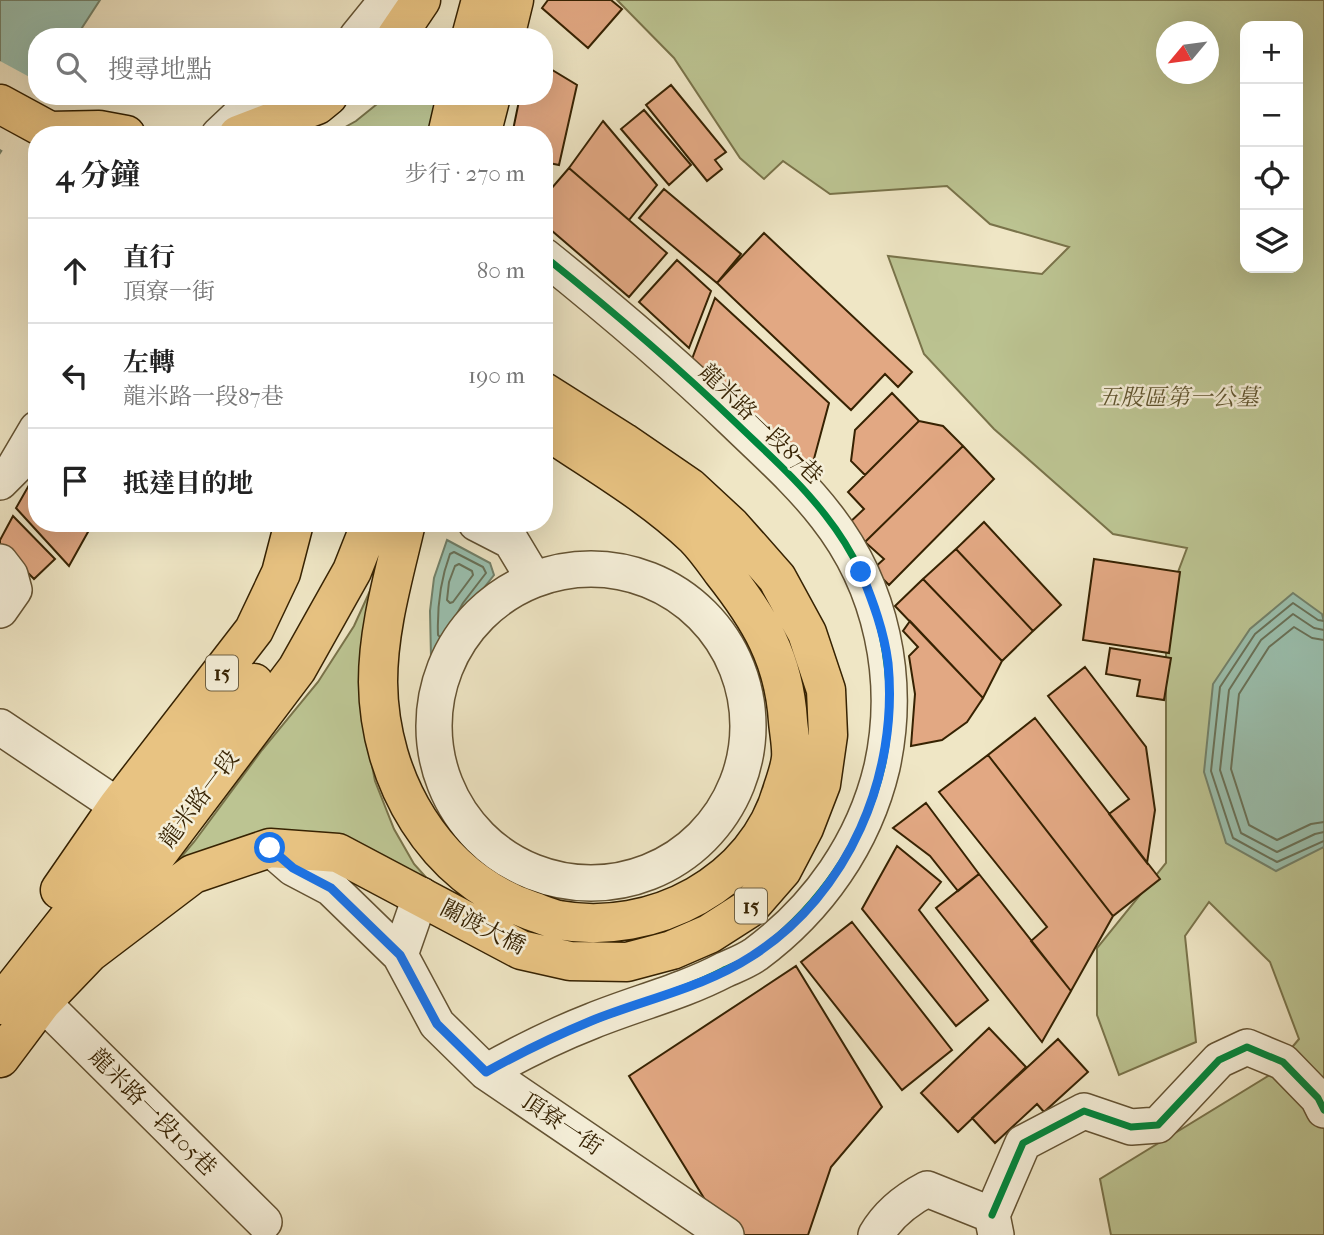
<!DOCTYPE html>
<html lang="zh-TW">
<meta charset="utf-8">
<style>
:root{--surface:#fff;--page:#f6f6f6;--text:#222;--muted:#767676;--line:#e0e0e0}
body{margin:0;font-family:"IM FELL French Canon","Noto Serif TC",serif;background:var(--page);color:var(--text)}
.controls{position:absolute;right:21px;top:21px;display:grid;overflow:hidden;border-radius:14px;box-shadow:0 7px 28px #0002}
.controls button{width:63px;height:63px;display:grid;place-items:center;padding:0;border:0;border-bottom:2px solid var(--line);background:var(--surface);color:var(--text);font:35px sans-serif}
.compass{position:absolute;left:1156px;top:21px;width:63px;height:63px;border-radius:50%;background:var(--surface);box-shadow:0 7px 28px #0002;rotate:241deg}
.stop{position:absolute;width:21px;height:21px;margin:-16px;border:5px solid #1a73e8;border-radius:50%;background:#fff}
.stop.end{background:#1a73e8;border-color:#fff;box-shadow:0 2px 7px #0008}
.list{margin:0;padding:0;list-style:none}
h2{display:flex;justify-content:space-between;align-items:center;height:91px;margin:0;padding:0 28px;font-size:30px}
h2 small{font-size:23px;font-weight:400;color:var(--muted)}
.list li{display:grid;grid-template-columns:46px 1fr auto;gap:21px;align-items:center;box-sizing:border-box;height:105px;padding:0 28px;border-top:2px solid var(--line)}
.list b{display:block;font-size:26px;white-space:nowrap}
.list p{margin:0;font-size:23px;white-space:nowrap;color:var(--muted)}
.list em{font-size:23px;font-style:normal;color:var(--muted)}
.icon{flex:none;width:38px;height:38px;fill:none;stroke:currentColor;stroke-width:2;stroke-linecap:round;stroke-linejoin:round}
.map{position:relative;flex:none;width:1324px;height:1235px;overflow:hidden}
.search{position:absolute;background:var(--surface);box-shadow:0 7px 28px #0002;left:28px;top:28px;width:525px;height:77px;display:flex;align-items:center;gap:18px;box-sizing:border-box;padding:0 24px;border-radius:28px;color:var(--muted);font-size:26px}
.panel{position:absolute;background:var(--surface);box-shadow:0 7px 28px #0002;left:28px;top:126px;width:525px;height:406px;border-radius:28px}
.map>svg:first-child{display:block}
.green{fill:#bcc492;stroke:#79734a;stroke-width:2;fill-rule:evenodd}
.water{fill:#9ac0af;stroke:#72816a;stroke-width:2}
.pier{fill:#efe6c5}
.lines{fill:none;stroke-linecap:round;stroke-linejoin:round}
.shore{stroke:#687158;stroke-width:2}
.building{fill:#e2a883;stroke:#362202;stroke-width:2}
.minor-casing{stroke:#645333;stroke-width:38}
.major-casing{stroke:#362202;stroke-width:41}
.minor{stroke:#f5efd9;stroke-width:35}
.major{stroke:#e8c382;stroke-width:38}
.cycleway-casing{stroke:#f5efd9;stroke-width:11}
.cycleway{stroke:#00873e;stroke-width:7}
.route{stroke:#1a73e8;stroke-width:9}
.labels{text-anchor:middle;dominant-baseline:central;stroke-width:5;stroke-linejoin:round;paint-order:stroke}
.shield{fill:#f5efd9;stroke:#6f6042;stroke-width:2}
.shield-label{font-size:21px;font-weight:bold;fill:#362202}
.park-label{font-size:23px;font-style:italic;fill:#5e532d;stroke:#f5efd9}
.street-label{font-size:23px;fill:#362202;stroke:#f5efd9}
</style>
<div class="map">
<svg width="1324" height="1235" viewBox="0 0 1324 1235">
<rect width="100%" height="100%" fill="#efe6c5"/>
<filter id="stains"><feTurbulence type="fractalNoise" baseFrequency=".00286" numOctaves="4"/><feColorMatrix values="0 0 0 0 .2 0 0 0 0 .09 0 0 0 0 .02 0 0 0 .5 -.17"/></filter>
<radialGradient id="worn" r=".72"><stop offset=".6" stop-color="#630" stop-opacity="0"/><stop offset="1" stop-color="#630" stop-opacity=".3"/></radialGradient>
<!-- green -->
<path class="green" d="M617 0H1324V1235H1111L1100 1179 1268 1076 1299 1039 1270 962 1209 902 1185 936 1196 1042 1119 1075 1097 1015V948L1166 863V604L1187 548 1113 534 994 429 924 354 888 256 1042 274 1069 247 990 224 947 186 830 194 783 161 764 179 740 158 674 58ZM1245 26H1298V268H1245ZM1166 32H1208V74H1166Z
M387 96H441L431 135H331L356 121Z
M374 582 366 735 375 781 394 829 414 864 440 893 321 839 148 896 194 842 262 750 318 682 354 626Z"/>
<!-- water -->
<path class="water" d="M0 0H100L76 37H37V96L0 153Z
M447 540 490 563 494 575 469 607 440 656 431 657 430 611 434 578Z
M1293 593 1322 614 1324 622V847L1276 871 1226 843 1204 772 1213 684 1250 629Z"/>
<!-- pier -->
<path class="pier" d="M0 61 37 81V96H41L5 152 0 149Z"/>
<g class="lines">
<!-- shore -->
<path class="shore" d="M454 552 483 567 486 573 463 603 444 637 441 638 438 635C437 606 440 581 450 554Z
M459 564 472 571 473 575 453 602 450 603 447 600 449 582 455 566Z
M1324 621 1318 620 1293 603 1255 634 1220 687 1211 771 1233 838 1277 862 1324 841
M1324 630 1314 628 1293 614 1261 640 1229 690 1220 770 1241 833 1277 852 1315 834 1324 832
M1324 640 1312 638 1294 627 1269 647 1239 694 1231 769 1249 825 1277 840 1311 824 1324 822"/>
</g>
<!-- building -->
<path class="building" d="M548 0H611L622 9 588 48 542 8Z
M544 65 577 85 559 165 544 162V135H512L520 96H544Z
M671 85 726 152 715 160 722 169 707 181 646 105Z
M644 110 691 165 669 185 621 129Z
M603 121 657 185 629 220 569 168Z
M569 168 667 253 629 297 544 224V197Z
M664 189 741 254 717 283 639 218Z
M764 233 912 372 898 387 885 374 851 410 717 283Z
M677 260 711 291 689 348 639 302Z
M715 298 829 403 811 470 692 359Z
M892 393 919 421 865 475 851 461 855 430Z
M919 421 943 426 963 446 865 542 848 524 864 509 848 492Z
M963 446 994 479 889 585 873 569 884 559 865 542Z
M37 471V523H93L69 566 16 508Z
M13 516 55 559 34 579 0 544V540Z
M984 522 1061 605 1033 631 956 549Z
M956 549 1033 631 1002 661 923 579Z
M1094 559 1180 572 1169 653 1083 640Z
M923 579 1002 661 983 698 895 606Z
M910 621 983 698 967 722 942 740 911 746 915 694 909 656 918 647 903 631Z
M1110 648 1171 658 1164 700 1137 696 1140 680 1106 674Z
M1085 667 1146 747 1155 810 1147 863 1109 814 1129 799 1048 696Z
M1035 718 1160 879 1113 916 988 755Z
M988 755 1113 916 1071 991 1031 941 1047 927 939 792Z
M926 803 979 874 958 891 930 856 893 828Z
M897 846 941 882 919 910 988 1000 956 1026 862 909Z
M979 874 1071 991 1042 1042 936 908Z
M852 922 952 1050 902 1090 801 962Z
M796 966 882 1107 831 1167 808 1235H745L715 1216 629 1076Z
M989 1028 1026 1067 958 1132 921 1093Z
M1058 1039 1088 1072 1044 1112 1037 1104 995 1143 972 1118Z"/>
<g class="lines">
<!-- minor casing -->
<g class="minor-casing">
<path id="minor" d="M357 37 387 0
M219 135 255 101 265 96
M0 482 14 468 37 429
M476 523 511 541 532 576
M0 562 10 575 14 590 0 610
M434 726a157 157 0 1 1 314 0a157 157 0 1 1-314 0Z
M0 727 118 806
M270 848 293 868 331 888 400 955
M421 895 400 955 437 1024 486 1072 726 1235
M42 1002 264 1222
M486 1072C520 1053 556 1035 592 1021 636 1003 682 992 724 970 735 965 746 961 756 954 818 908 864 843 882 767 901 680 882 587 826 516 800 482 767 453 736 423 675 364 610 309 544 256
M992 1215 1023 1143 1084 1111 1131 1127 1158 1125 1219 1060 1247 1047 1283 1062 1318 1098 1324 1110
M876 1235C888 1214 906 1200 927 1189L992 1215 996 1235"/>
</g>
<!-- major casing -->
<g class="major-casing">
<path id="major" d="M396 37 421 0
M471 37 481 0
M505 37 514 0
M0 104 57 135
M49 131 99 130 126 135
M238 135 317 105 328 96
M447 135 456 96
M481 135 491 96
M406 523C394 575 378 628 378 682 379 780 434 876 529 910 538 913 549 918 558 920 653 937 757 883 783 788 786 779 790 768 791 758 792 747 789 733 788 721 784 659 760 619 722 571 714 560 705 547 695 537 650 494 595 463 544 428
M60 890 118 806 254 630 281 573 294 523
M89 953 193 874 270 848 338 853 521 950 570 961 627 962 672 950 709 934 748 909 782 870 804 828 821 784 828 735 826 690 807 633 777 578 731 526 690 488 623 442 544 392
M0 1005 254 683
M0 1058 42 1002 89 953 112 914 297 669 352 571 371 523"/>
</g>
<!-- minor -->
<use href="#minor" class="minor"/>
<!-- major -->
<use href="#major" class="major"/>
<!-- cycleway casing -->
<g class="cycleway-casing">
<path id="cycleway" d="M486 1072C520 1053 556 1035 592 1021 636 1003 682 992 724 970 735 965 746 961 756 954 818 908 864 843 882 767 901 680 882 587 826 516 800 482 767 453 736 423 675 364 610 309 544 256
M992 1215 1023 1143 1084 1111 1131 1127 1158 1125 1219 1060 1247 1047 1283 1062 1318 1098 1324 1110"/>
</g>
<!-- cycleway -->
<use href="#cycleway" class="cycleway"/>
</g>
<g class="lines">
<!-- route -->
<path class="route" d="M270 848 293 868 331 888 400 955 437 1024 486 1072C520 1053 555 1036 591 1021 645 999 703 988 752 956 849 894 899 775 888 663 884 631 873 602 861 572"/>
</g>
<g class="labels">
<!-- shield labels -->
<g class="shield">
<rect x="206" y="655.5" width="32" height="35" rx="5"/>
<rect x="735" y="888.5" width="32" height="35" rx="5"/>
</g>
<g class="shield-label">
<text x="222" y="673">15</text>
<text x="751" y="906">15</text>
</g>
<!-- park labels -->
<g class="park-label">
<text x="1178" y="397">五股區第一公墓</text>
</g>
<!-- street labels -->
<g class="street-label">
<text transform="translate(761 424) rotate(44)">龍米路一段87巷</text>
<text transform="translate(199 799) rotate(-53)">龍米路一段</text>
<text transform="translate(483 927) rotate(27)">關渡大橋</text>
<text transform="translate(153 1112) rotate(45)">龍米路一段105巷</text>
<text transform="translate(562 1124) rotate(34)">頂寮一街</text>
</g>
</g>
<rect width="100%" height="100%" filter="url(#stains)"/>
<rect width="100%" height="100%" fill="url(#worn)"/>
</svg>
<div class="controls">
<button>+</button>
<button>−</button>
<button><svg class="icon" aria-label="locate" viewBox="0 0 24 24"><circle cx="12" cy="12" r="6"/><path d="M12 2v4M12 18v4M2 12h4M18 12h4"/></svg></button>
<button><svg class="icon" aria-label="layers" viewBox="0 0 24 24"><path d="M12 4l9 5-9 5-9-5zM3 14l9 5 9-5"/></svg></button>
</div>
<svg class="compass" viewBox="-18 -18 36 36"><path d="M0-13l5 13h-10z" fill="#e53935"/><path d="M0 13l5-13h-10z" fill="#767676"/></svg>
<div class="stop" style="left:270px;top:848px"></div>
<div class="stop end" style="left:861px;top:572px"></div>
<div class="search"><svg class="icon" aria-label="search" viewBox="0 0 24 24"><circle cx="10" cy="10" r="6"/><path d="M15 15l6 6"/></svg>搜尋地點</div>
<section class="panel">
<h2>4 分鐘<small>步行 · 270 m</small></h2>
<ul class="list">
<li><svg class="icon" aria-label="ahead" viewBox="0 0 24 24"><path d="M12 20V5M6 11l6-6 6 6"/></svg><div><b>直行</b><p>頂寮一街</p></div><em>80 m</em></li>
<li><svg class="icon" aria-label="left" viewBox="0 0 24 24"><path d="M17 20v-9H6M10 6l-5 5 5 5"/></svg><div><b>左轉</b><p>龍米路一段87巷</p></div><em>190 m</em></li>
<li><svg class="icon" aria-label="arrive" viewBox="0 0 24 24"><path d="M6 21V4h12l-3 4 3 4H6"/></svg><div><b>抵達目的地</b></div></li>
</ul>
</section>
</div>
